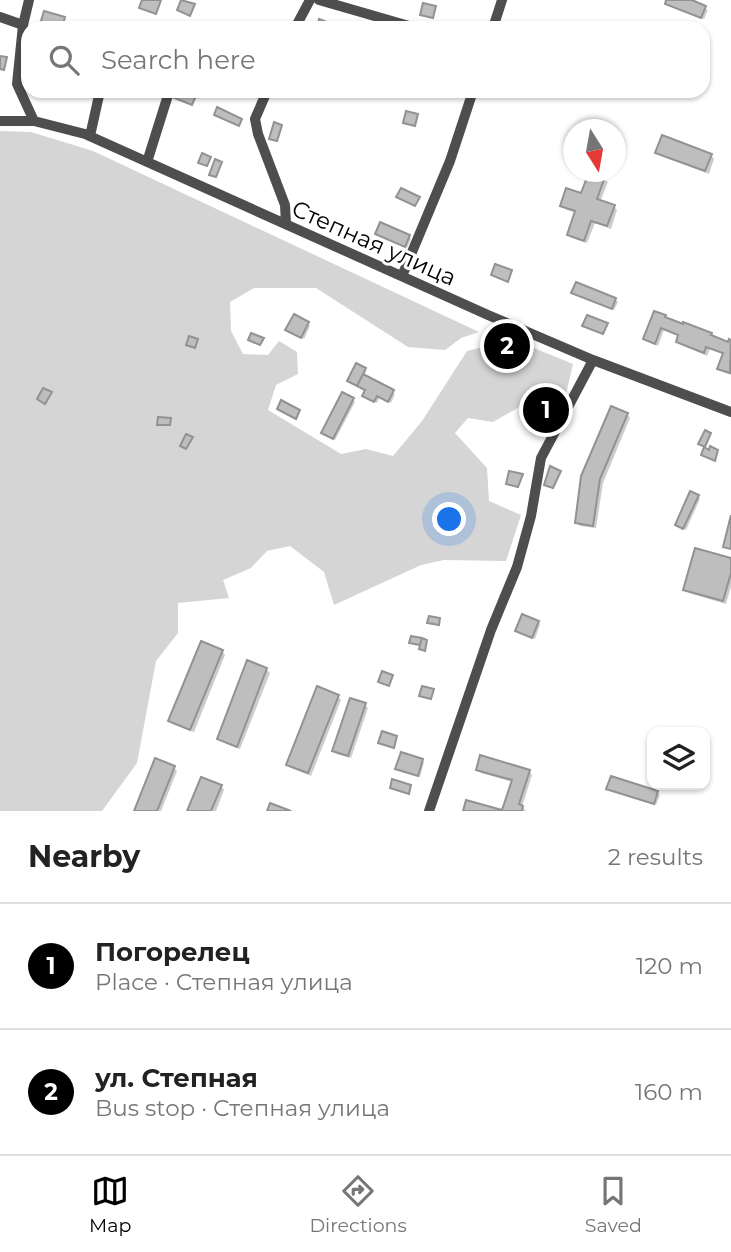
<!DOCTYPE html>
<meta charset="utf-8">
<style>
:root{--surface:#fff;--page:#f2f2f2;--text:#222;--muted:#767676;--line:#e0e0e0;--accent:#000}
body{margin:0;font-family:Montserrat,sans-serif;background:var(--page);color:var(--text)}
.controls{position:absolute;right:21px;bottom:21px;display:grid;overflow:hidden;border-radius:14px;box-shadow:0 2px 5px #0004}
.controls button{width:63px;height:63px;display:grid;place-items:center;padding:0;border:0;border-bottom:2px solid var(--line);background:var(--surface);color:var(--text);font:35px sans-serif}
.compass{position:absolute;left:563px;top:119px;width:63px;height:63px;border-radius:50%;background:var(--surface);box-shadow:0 2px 5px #0004;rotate:169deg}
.you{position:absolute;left:450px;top:520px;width:24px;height:24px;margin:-18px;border:5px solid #fff;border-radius:50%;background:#1a73e8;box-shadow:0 0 0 10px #1a73e833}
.badge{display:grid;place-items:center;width:46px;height:46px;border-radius:50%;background:var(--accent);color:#fff;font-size:23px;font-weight:700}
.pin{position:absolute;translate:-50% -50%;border:4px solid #fff;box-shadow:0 2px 7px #0006}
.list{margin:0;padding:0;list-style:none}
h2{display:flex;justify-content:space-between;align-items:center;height:91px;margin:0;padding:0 28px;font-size:30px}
h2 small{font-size:23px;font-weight:400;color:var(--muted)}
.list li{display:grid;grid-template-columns:46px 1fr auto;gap:21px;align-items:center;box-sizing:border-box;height:126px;padding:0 28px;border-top:2px solid var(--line)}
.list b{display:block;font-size:26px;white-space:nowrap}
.list p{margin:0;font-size:23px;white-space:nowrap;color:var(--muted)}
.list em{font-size:23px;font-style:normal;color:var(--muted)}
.icon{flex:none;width:38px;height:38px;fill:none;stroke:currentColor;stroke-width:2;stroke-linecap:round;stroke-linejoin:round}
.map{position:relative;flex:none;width:731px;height:811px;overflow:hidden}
.search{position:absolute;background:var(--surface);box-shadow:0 2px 5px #0004;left:21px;right:21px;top:21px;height:77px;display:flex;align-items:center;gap:18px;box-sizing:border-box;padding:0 24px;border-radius:21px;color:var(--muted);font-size:26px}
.sheet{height:343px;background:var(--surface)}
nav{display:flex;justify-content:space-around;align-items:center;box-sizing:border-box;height:98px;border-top:2px solid var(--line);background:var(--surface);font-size:19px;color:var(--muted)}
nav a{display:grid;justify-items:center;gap:4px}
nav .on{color:var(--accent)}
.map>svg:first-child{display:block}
.green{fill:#d5d5d5}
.shadow{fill:#0003}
.building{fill:#bebebe;stroke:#929292;stroke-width:2}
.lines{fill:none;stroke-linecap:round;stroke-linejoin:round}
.minor{stroke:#4e4e4e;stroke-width:10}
.labels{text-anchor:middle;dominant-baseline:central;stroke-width:6;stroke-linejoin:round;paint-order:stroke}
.street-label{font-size:23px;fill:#000;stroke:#fff}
</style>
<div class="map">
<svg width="731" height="811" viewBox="0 0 731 811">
<rect width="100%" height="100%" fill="#fff"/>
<!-- green -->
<path class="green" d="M0 131 31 132 93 151 479 332 461 338 445 350 408 347 316 288H254L230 302 231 331 243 354 268 355 279 341 297 352 298 374 276 385 268 410 341 454 366 449 393 456 422 421 467 351 483 347 510 356 534 348 573 364 565 398 540 395 493 422 468 418 455 433 487 468 489 501 521 515 506 561 444 560 421 565 334 605 324 572 290 546 267 551 251 568 223 580 229 598 178 603V633L156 661 137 763 102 811H0Z"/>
<!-- shadow -->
<path class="shadow" d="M668 0H687L708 10 704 19 669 6Z
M657 152 711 155 714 159 709 174 661 156Z
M604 179 608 182 600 202 614 207 617 210 611 229 595 223 587 243 572 238 569 234 577 213 565 209 562 205 582 196Z
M377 234 409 236 411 239 407 248Z
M573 293 615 299 618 302 614 310 576 295Z
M668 320 711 334 715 338 729 344 731 342V375L723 372 719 368 725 355 710 349 707 356 681 345 678 342 680 336 664 330 658 346 649 342 645 339Z
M308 324 310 326 304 339 290 332Z
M357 366 366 371 364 376 395 394 391 403 380 397 377 403 367 398V390Z
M353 400 355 402 335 440 325 435Z
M627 414 630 418 603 483 596 528 580 526 577 523Z
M698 497 700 499 686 530 679 527Z
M731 560V587L726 604 689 593 685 590Z
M538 622 540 624 535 639 518 631Z
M222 651 225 655 194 732 173 724 170 720Z
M266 669 270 673 240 749 222 742 219 738Z
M338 697 341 700 311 776 291 768 288 764Z
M365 705 368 708 351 758 337 754 334 750Z
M422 760 424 762 420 777 400 771 397 768Z
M174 768 177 771 161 811H136Z
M478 769 529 771 532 775 522 807 526 811H504L513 782 481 773Z
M221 786 224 790 216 811H189Z
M608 788 657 792 660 795 656 805 611 791Z"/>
<!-- building -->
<path class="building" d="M142 0H161L156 14 139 8Z
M181 0 195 4 190 16 177 10Z
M666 0H692L706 6 701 18 665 4Z
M423 3 436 6 433 18 420 15Z
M44 11 65 17 62 28H53L40 24Z
M319 19 335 25 334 28 317 27Z
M0 56 7 57 4 70 0 69Z
M175 91H179L195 98 192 105 172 97Z
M217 107 242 119 239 126 214 115Z
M406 111 418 114 415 126 403 123Z
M274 122 282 125 277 141 269 139Z
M662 135 712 154 705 171 655 153Z
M202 153 211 157 207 166 198 163Z
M215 159 222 162 216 177 209 175Z
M589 172 605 177 597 199 615 205 607 226 591 221 584 241 567 235 575 211 560 206 566 188 581 193Z
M401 188 420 197 415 206 396 197Z
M380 222 410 235 405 247 375 234Z
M495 264 512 270 508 282 491 275Z
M576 282 616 298 612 309 571 293Z
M654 311 666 315 665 317 683 324V322L712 333 711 335 728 342 729 339 731 340 730 373 717 369 723 353 706 347 704 353 676 342 678 335 661 328 655 344 643 339Z
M294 314 309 322 301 338 285 330Z
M587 315 608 323 603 334 582 326Z
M251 333 264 338 260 345 248 340Z
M189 336 198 339 195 348 186 345Z
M356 363 366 368 357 386 347 381Z
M363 374 394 390 388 402 377 396 374 402 362 396 365 390 357 386Z
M43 388 52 392 45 404 37 399Z
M342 392 354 398 333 439 321 433Z
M281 400 300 410 296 419 277 409Z
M539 401 559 409 555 417 533 411Z
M611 406 628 413 600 479 593 526 575 523 581 476Z
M158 417 171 418 170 425H157Z
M705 430 711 433 705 447 698 444Z
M186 434 193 437 186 449 180 446Z
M710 446 718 450 715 461 701 455 704 447 709 450Z
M550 466 561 471 553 488 544 485Z
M509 471 523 474 518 487 506 484Z
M690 491 699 495 683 529 675 525Z
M731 515V549L723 547Z
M695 548 731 558V573L723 601 683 590Z
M522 614 539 621 532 638 515 631Z
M429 616 440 618 439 625 427 623Z
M411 636 422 638 420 645 409 643Z
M422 638 427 640 425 651 419 649Z
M201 641 223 650 190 730 168 721Z
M247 660 267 668 237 747 217 739Z
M382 671 393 675 389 686 378 682Z
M317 686 339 695 308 773 286 765Z
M422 686 434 689 431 699 419 696Z
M350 698 366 703 348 756 332 751Z
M382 731 397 736 394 748 378 743Z
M401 752 423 759 418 776 395 769Z
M480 755 530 770 519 804 523 806 522 811H463L466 800 502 810 512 780 476 770Z
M155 758 175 766 157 811H134Z
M611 776 658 791 654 804 606 789Z
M201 777 222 785 211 811H187Z
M392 779 411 785 409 794 390 788Z
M270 803 291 811H267Z"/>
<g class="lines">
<!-- minor -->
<path class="minor" d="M29 0 23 25 17 84 34 121
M319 0 416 28
M0 17 23 25
M295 28 310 0
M493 28 502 0
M267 91 255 119 258 134 285 205 286 224
M0 121H34L85 134 488 315 593 360 731 412
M90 136 100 91
M147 162 169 92
M402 276 450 161 473 91
M429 811 491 630 517 567 531 516 541 458 593 360"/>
</g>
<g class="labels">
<!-- street labels -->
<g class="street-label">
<text transform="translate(374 243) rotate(24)">Степная улица</text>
</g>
</g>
</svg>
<div class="controls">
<button><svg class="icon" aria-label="layers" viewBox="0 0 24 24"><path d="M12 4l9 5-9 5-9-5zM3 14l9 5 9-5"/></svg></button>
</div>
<svg class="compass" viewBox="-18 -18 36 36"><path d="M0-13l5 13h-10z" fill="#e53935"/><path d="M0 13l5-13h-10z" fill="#767676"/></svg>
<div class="you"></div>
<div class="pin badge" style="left:546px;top:410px">1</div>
<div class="pin badge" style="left:507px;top:346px">2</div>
<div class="search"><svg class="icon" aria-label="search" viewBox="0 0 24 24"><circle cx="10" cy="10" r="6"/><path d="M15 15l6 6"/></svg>Search here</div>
</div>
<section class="sheet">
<h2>Nearby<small>2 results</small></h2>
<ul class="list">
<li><span class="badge">1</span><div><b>Погорелец</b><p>Place · Степная улица</p></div><em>120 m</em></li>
<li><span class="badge">2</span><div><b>ул. Степная</b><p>Bus stop · Степная улица</p></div><em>160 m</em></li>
</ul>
</section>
<nav>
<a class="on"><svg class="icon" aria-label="map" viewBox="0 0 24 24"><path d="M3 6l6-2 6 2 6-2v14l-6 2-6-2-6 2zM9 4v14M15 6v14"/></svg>Map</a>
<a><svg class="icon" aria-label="directions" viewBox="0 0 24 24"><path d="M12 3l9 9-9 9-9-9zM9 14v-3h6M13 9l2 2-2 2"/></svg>Directions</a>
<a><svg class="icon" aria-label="saved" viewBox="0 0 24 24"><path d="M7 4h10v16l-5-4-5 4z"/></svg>Saved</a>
</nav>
